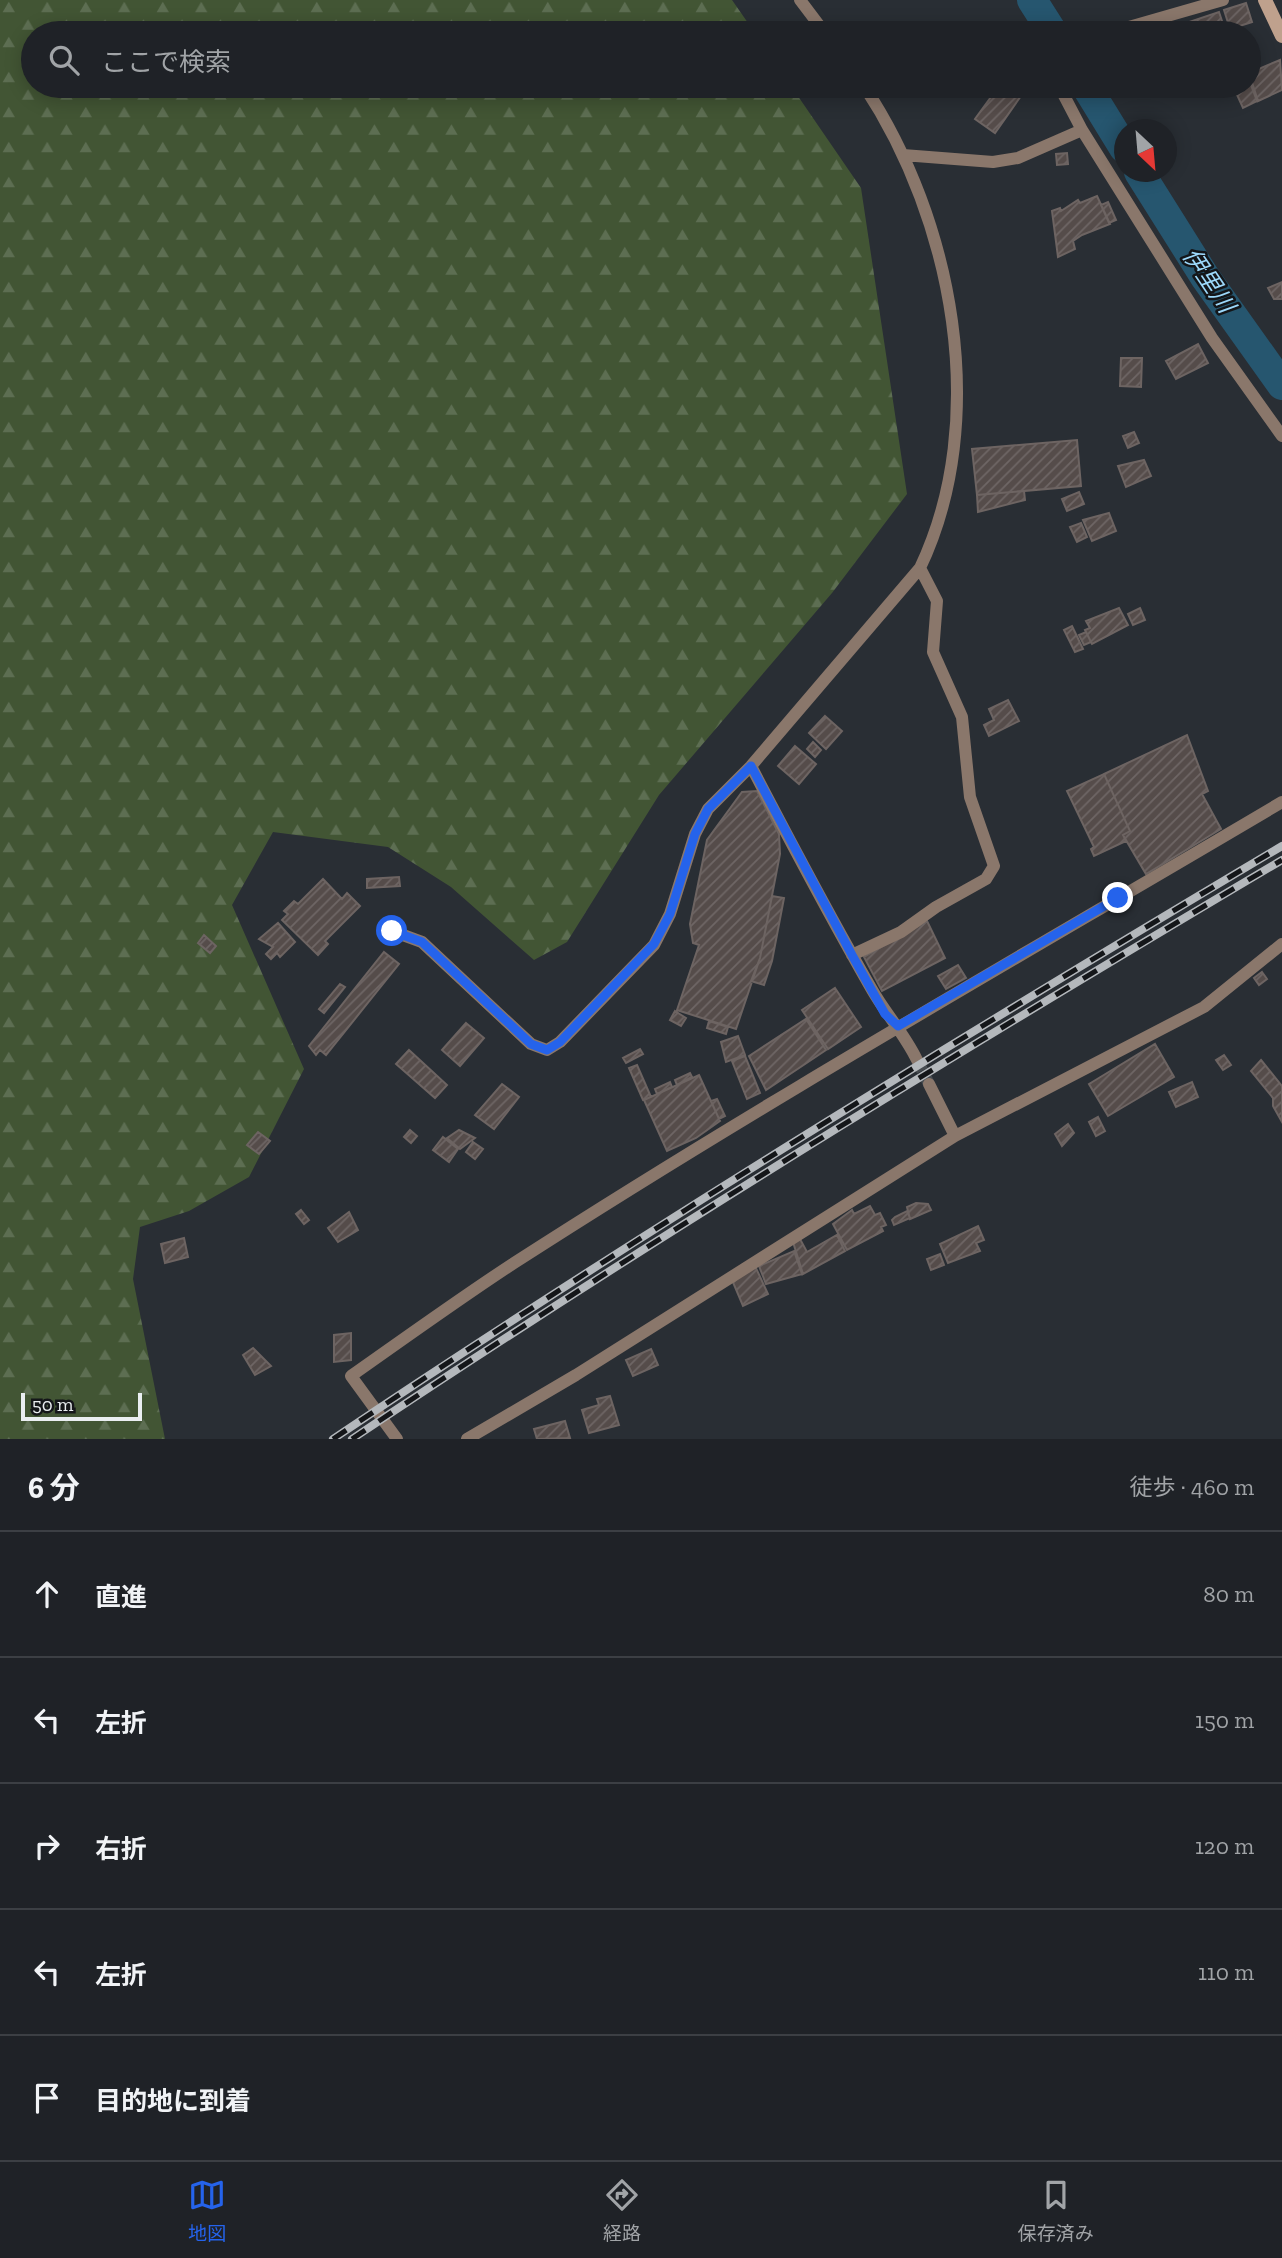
<!DOCTYPE html>
<html lang="ja">
<meta charset="utf-8">
<style>
:root{--surface:#1f2227;--page:#272a2f;--text:#f1f3f6;--muted:#a1a4a7;--line:#3c3f44;--accent:#2563eb}
body{margin:0;font-family:"Zilla Slab","Noto Sans JP",serif;background:var(--page);color:var(--text)}
.compass{position:absolute;left:1114px;top:119px;width:63px;height:63px;border-radius:50%;background:var(--surface);box-shadow:0 4px 18px #0003;rotate:154deg}
.scale{position:absolute;left:21px;bottom:18px;width:121px;box-sizing:border-box;padding-left:7px;border:4px solid #eaeef1;border-top:0;font-size:19px;line-height:24px;white-space:nowrap;color:#eaeef1;-webkit-text-stroke:5px #141619;paint-order:stroke}
.stop{position:absolute;width:21px;height:21px;margin:-16px;border:5px solid #2563eb;border-radius:50%;background:#fff}
.stop.end{background:#2563eb;border-color:#fff;box-shadow:0 2px 7px #0008}
.list{margin:0;padding:0;list-style:none}
h2{display:flex;justify-content:space-between;align-items:center;height:91px;margin:0;padding:0 28px;font-size:30px}
h2 small{font-size:23px;font-weight:400;color:var(--muted)}
.list li{display:grid;grid-template-columns:46px 1fr auto;gap:21px;align-items:center;box-sizing:border-box;height:126px;padding:0 28px;border-top:2px solid var(--line)}
.list b{display:block;font-size:26px;white-space:nowrap}
.list em{font-size:23px;font-style:normal;color:var(--muted)}
.icon{flex:none;width:38px;height:38px;fill:none;stroke:currentColor;stroke-width:2;stroke-linecap:round;stroke-linejoin:round}
.map{position:relative;flex:none;width:1282px;height:1439px;overflow:hidden}
.search{position:absolute;background:var(--surface);box-shadow:0 4px 18px #0003;left:21px;right:21px;top:21px;height:77px;display:flex;align-items:center;gap:18px;box-sizing:border-box;padding:0 24px;border-radius:38px;color:var(--muted);font-size:26px}
.sheet{height:721px;background:var(--surface)}
nav{display:flex;justify-content:space-around;align-items:center;box-sizing:border-box;height:98px;border-top:2px solid var(--line);background:var(--surface);font-size:19px;color:var(--muted)}
nav a{display:grid;justify-items:center;gap:4px}
nav .on{color:var(--accent)}
.map>svg:first-child{display:block}
.forest{fill:url(#forest-firs)}
.lines{fill:none;stroke-linecap:round;stroke-linejoin:round}
.river{stroke:#26566f;stroke-width:30}
.building{fill:url(#building-hatch);stroke:#6d6462;stroke-width:2}
.street-tunnel{stroke:#464b50;stroke-width:12;stroke-dasharray:12 6;stroke-linecap:butt}
.street{stroke:#8a776b;stroke-width:12}
.secondary{stroke:#bfa18d;stroke-width:14}
.rail-casing{stroke:#b4b8bc;stroke-width:8}
.rail{stroke:#141619;stroke-width:5;stroke-dasharray:16;stroke-linecap:butt}
.route{stroke:#2563eb;stroke-width:9}
.labels{text-anchor:middle;dominant-baseline:central;stroke-width:5;stroke-linejoin:round;paint-order:stroke}
.water-label{font-size:24px;font-style:italic;fill:#9cd8fa;stroke:#141619}
</style>
<div class="map">
<svg width="1282" height="1439" viewBox="0 0 1282 1439">
<defs>
<pattern id="forest-firs" width="22" height="20" patternUnits="userSpaceOnUse" patternTransform="scale(1.75)"><rect width="22" height="20" fill="#425534"/><path d="M5 1l3.5 6h-7zM16 11l3.5 6h-7z" fill="#5d6e52"/></pattern>
<pattern id="building-hatch" width="6" height="6" patternUnits="userSpaceOnUse" patternTransform="scale(1.75)"><rect width="6" height="6" fill="#554c4a"/><path d="M-1 1l2-2M0 6l6-6M5 7l2-2" fill="none" stroke="#6e6665"/></pattern>
</defs>
<rect width="100%" height="100%" fill="#292e34"/>
<!-- forest -->
<path class="forest" d="M0 0H732L755 33H33V86H791L861 188 907 494 832 593 659 795 567 942 534 960 451 887 388 847 273 832 232 905 304 1069 249 1177 189 1211 140 1227 133 1279 165 1439H0Z"/>
<g class="lines">
<!-- river -->
<path class="river" d="M1032 0 1053 33
M1086 86 1124 148
M1139 172 1205 277 1282 385"/>
</g>
<!-- building -->
<path class="building" d="M1246 3 1252 22 1230 29 1224 10Z
M1219 12 1225 30 1215 33H1180L1177 26Z
M1172 23 1175 33H1141Z
M1280 60 1282 90 1258 101 1249 73Z
M1249 80 1257 101 1243 108 1233 86H1249Z
M999 86H1028L995 133 975 119Z
M1067 153 1068 164 1057 165 1056 154Z
M1097 196 1110 224 1082 235 1073 241 1075 249 1058 257 1052 211 1060 208 1061 211 1078 200 1080 203Z
M1108 202 1116 220 1109 223 1101 205Z
M1282 282V299H1274L1268 288Z
M1198 344 1208 363 1176 379 1166 361Z
M1121 358H1142L1141 387 1120 386Z
M1134 432 1139 443 1128 448 1123 436Z
M1077 440 1081 486 977 495 972 449Z
M1144 460 1151 476 1126 487 1118 466Z
M1024 491 1025 500 978 512 977 495Z
M1079 492 1084 504 1067 511 1062 499Z
M1109 513 1116 531 1092 541 1083 520Z
M1081 523 1087 537 1077 542 1070 527Z
M1119 608 1128 625 1092 644 1085 630 1090 628 1086 621Z
M1140 608 1145 620 1133 625 1128 614Z
M1072 626 1083 649 1075 652 1064 630Z
M1086 632 1091 642 1084 645 1079 635Z
M1008 700 1019 721 989 736 984 725 994 720 989 709Z
M825 716 842 731 826 749 809 733Z
M1187 735 1208 791 1202 794 1221 829 1146 874 1123 835 1130 831 1104 774Z
M813 742 821 750 815 757 807 749Z
M795 746 816 764 799 784 778 766Z
M1104 774 1130 831 1123 835 1126 841 1094 856 1091 849 1094 847 1067 791Z
M757 791 779 834 780 854 760 958 736 1029 677 1010 699 945 693 943 690 924 707 840 742 792Z
M399 877 400 886 367 888V879Z
M323 879 342 899 347 893 360 906 325 941 328 944 318 955 282 920 288 914 284 911 294 901 298 904Z
M772 896 784 898 772 961 764 985 751 981 760 958Z
M927 921 945 958 882 991 864 957Z
M278 923 295 942 280 957 277 953 271 959 266 954 273 947 259 939Z
M204 935 216 946 210 953 198 943Z
M384 952 399 964 326 1055 320 1050 316 1055 309 1046Z
M958 965 966 978 946 989 938 976Z
M1262 972 1267 979 1259 985 1254 978Z
M340 984 345 987 324 1013 319 1009Z
M835 988 861 1027 828 1049 802 1010Z
M675 1011 686 1018 681 1026 670 1020Z
M806 1019 826 1050 766 1090 749 1056Z
M709 1021 728 1027 726 1034 707 1028Z
M466 1023 484 1038 460 1066 442 1050Z
M738 1036 745 1055 726 1062 721 1042Z
M1155 1044 1174 1077 1108 1116 1089 1084Z
M640 1049 643 1054 626 1063 623 1058Z
M409 1050 447 1085 435 1098 396 1064Z
M1224 1055 1231 1065 1223 1070 1216 1060Z
M745 1056 760 1093 747 1099 732 1061Z
M1261 1060 1282 1086V1122L1273 1106V1098L1251 1071Z
M637 1065 651 1097 643 1100 629 1068Z
M690 1073 692 1077 677 1085 675 1080Z
M699 1075 720 1121 696 1138 667 1151 644 1100Z
M670 1082 672 1087 657 1094 655 1089Z
M1192 1082 1198 1097 1176 1107 1169 1092Z
M502 1084 519 1097 494 1129 475 1115Z
M717 1099 725 1116 719 1119 711 1101Z
M1098 1117 1105 1131 1096 1136 1089 1122Z
M1068 1124 1074 1133 1062 1146 1055 1134Z
M410 1130 417 1136 411 1143 404 1137Z
M459 1130 475 1138 460 1149 447 1138Z
M258 1132 270 1141 259 1154 247 1145Z
M443 1137 458 1149 449 1162 433 1150Z
M473 1142 483 1149 475 1159 466 1152Z
M916 1203 928 1204 931 1210 910 1219 907 1207Z
M870 1206 875 1215 880 1213 886 1225 881 1227 883 1231 847 1250 833 1224 852 1210 854 1214Z
M301 1210 309 1220 304 1224 296 1214Z
M907 1211 910 1218 894 1225 892 1220 895 1217Z
M349 1212 358 1230 338 1242 328 1228Z
M978 1226 984 1240 976 1243 980 1251 948 1263 940 1244Z
M837 1235 845 1251 803 1274 793 1242 800 1239 807 1252Z
M184 1238 188 1257 165 1263 161 1244Z
M794 1251 802 1274 766 1284 759 1266Z
M940 1254 944 1265 931 1270 927 1259Z
M755 1266 768 1294 743 1306 732 1280Z
M351 1333V1360L334 1362V1335Z
M253 1348 271 1366 255 1375 243 1355Z
M651 1349 658 1365 633 1376 626 1360Z
M610 1396 619 1425 589 1433 582 1410 599 1405 597 1399Z
M565 1421 570 1438 537 1439 534 1429Z"/>
<g class="lines">
<!-- street-tunnel -->
<path class="street-tunnel" d="M917 1060 929 1084"/>
<!-- street -->
<path class="street" d="M800 0 825 33
M1108 33 1223 0
M1059 86 1082 130 1212 338 1282 436
M903 155 993 162 1018 158 1082 130
M751 766C790 841 829 915 871 988 885 1013 904 1033 917 1060
M392 931 422 942 531 1044 547 1050 560 1042 654 945 670 914 695 834 708 809 751 766 920 568C991 419 953 220 864 86
M852 955 901 932 936 907 986 879 994 866 970 797 962 717 933 652 937 601 920 568
M929 1084 955 1136
M397 1439 351 1376C405 1338 459 1299 514 1263 765 1101 1025 954 1282 802
M467 1439 576 1375 955 1136 1204 1007 1282 944"/>
<!-- secondary -->
<path class="secondary" d="M1265 0 1282 36"/>
<!-- rail casing -->
<g class="rail-casing">
<path id="rail" d="M333 1439C643 1231 961 1037 1282 846
M352 1439C656 1236 968 1046 1282 860"/>
</g>
<!-- rail -->
<use href="#rail" class="rail"/>
</g>
<g class="lines">
<!-- route -->
<path class="route" d="M392 931 422 942 531 1044 547 1050 560 1042 654 944 670 914 695 834 708 809 751 766 852 955 885 1014 898 1026 1118 898"/>
</g>
<g class="labels">
<!-- water labels -->
<g class="water-label">
<text transform="translate(1209 280) rotate(56)">伊里川</text>
</g>
</g>
</svg>
<svg class="compass" viewBox="-18 -18 36 36"><path d="M0-13l5 13h-10z" fill="#e53935"/><path d="M0 13l5-13h-10z" fill="#a1a4a7"/></svg>
<div class="scale">50 m</div>
<div class="stop" style="left:392px;top:931px"></div>
<div class="stop end" style="left:1118px;top:898px"></div>
<div class="search"><svg class="icon" aria-label="search" viewBox="0 0 24 24"><circle cx="10" cy="10" r="6"/><path d="M15 15l6 6"/></svg>ここで検索</div>
</div>
<section class="sheet">
<h2>6 分<small>徒歩 · 460 m</small></h2>
<ul class="list">
<li><svg class="icon" aria-label="ahead" viewBox="0 0 24 24"><path d="M12 20V5M6 11l6-6 6 6"/></svg><div><b>直進</b></div><em>80 m</em></li>
<li><svg class="icon" aria-label="left" viewBox="0 0 24 24"><path d="M17 20v-9H6M10 6l-5 5 5 5"/></svg><div><b>左折</b></div><em>150 m</em></li>
<li><svg class="icon" aria-label="right" viewBox="0 0 24 24"><path d="M7 20v-9h11M14 6l5 5-5 5"/></svg><div><b>右折</b></div><em>120 m</em></li>
<li><svg class="icon" aria-label="left" viewBox="0 0 24 24"><path d="M17 20v-9H6M10 6l-5 5 5 5"/></svg><div><b>左折</b></div><em>110 m</em></li>
<li><svg class="icon" aria-label="arrive" viewBox="0 0 24 24"><path d="M6 21V4h12l-3 4 3 4H6"/></svg><div><b>目的地に到着</b></div></li>
</ul>
</section>
<nav>
<a class="on"><svg class="icon" aria-label="map" viewBox="0 0 24 24"><path d="M3 6l6-2 6 2 6-2v14l-6 2-6-2-6 2zM9 4v14M15 6v14"/></svg>地図</a>
<a><svg class="icon" aria-label="directions" viewBox="0 0 24 24"><path d="M12 3l9 9-9 9-9-9zM9 14v-3h6M13 9l2 2-2 2"/></svg>経路</a>
<a><svg class="icon" aria-label="saved" viewBox="0 0 24 24"><path d="M7 4h10v16l-5-4-5 4z"/></svg>保存済み</a>
</nav>
